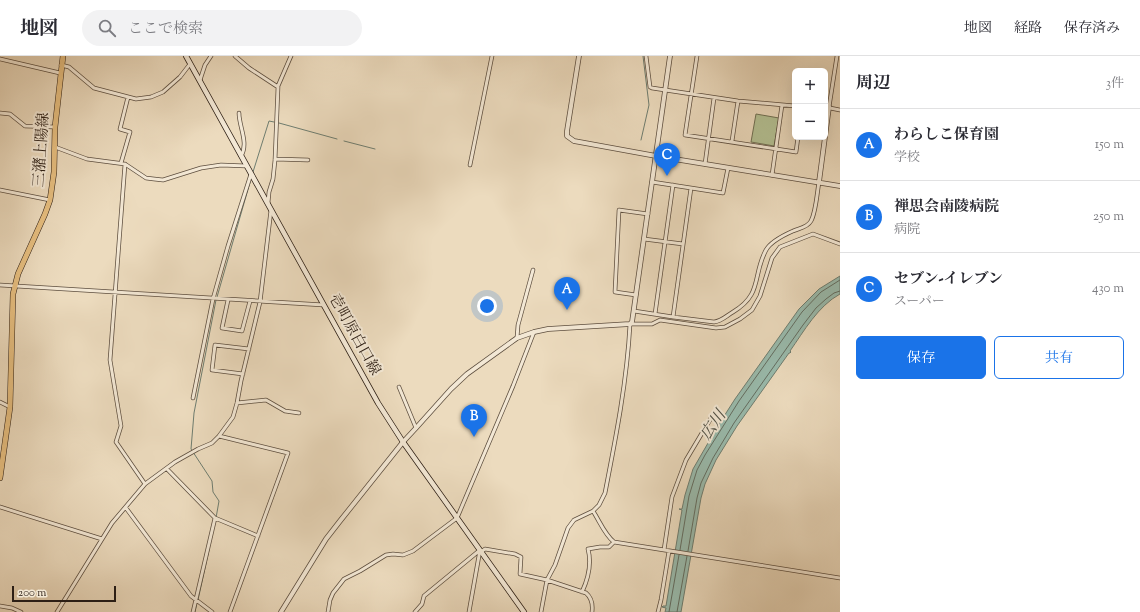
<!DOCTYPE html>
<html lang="ja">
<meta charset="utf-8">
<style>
:root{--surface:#fff;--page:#f2f2f3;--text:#2b2b33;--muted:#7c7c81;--line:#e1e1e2;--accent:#1a73e8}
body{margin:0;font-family:"Sorts Mill Goudy","Noto Serif JP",serif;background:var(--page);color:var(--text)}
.controls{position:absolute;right:12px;top:12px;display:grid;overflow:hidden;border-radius:6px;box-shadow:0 4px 16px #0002}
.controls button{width:36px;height:36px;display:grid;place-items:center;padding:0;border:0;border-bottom:1px solid var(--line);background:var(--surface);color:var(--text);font:20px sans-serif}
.scale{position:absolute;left:12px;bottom:10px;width:104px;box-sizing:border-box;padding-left:4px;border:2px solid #2d1f15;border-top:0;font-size:11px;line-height:14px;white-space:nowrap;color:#2d1f15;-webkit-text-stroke:3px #f3e8d5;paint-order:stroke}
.you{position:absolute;left:487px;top:250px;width:14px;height:14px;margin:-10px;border:3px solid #fff;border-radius:50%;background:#1a73e8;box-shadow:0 0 0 6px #1a73e833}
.badge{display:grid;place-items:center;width:26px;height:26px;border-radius:50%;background:var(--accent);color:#fff;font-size:13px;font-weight:700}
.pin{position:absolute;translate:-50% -33px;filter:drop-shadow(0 1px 2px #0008)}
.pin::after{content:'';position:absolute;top:21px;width:14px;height:12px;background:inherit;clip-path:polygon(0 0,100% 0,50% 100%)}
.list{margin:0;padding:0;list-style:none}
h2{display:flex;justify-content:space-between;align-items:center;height:52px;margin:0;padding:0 16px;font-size:17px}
h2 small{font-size:13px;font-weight:400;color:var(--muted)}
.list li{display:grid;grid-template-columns:26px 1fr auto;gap:12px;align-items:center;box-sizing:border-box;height:72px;padding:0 16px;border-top:1px solid var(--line)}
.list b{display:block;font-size:15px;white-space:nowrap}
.list p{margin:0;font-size:13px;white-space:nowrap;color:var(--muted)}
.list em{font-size:13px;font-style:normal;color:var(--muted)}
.actions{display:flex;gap:8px;padding:12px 16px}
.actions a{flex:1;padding:9px 0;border:1px solid var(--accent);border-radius:6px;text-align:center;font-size:14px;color:var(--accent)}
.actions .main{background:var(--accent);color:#fff}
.icon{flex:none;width:22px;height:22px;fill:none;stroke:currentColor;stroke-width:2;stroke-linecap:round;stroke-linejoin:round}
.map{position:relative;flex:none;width:840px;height:556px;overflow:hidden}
header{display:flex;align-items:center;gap:24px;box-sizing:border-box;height:56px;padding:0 20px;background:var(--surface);border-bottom:1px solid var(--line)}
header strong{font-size:19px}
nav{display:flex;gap:22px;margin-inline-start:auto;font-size:14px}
.search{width:280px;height:36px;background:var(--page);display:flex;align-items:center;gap:10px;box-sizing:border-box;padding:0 14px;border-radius:22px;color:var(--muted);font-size:15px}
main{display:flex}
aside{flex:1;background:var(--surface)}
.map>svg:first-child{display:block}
.green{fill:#b4c194;stroke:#707054}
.water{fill:#99bbad;stroke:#6e7d70}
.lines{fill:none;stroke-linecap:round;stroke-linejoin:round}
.shore{stroke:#636d61;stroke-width:1}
.stream{stroke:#6e7d70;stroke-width:1}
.minor-casing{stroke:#5d4e3f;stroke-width:4.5}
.tertiary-casing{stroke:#5d4e3f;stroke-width:5.5}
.secondary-casing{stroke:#2d1f15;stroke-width:6}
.primary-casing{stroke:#2d1f15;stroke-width:6}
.minor{stroke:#f3e8d5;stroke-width:3}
.tertiary{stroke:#f3e8d5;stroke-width:4}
.secondary{stroke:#f3e8d5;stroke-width:4.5}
.primary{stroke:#e6be7f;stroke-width:5}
.labels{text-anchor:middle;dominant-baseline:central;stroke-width:4;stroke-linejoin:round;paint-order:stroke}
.street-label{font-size:15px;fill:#2d1f15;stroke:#f3e8d5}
.water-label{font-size:16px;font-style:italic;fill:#4d4e43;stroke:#f3e8d5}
</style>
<header>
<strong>地図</strong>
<div class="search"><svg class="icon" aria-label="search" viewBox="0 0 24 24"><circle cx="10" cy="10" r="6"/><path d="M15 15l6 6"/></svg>ここで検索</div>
<nav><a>地図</a><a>経路</a><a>保存済み</a></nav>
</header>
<main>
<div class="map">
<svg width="840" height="556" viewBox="0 0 840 556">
<rect width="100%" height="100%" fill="#ecdbbe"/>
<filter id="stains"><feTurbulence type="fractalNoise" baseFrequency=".005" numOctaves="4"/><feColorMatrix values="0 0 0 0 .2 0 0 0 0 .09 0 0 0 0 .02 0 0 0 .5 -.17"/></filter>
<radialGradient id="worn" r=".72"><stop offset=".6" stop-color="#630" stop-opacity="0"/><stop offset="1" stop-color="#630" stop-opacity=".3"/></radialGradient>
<!-- green -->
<path class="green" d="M756 58 779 62 774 90 751 86Z"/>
<!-- water -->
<path class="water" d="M840 220V238C818 250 804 275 790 295L791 296 790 297H789L737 370 716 404 705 428 701 442 681 556H665L666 552 662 551 663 550H666L682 454 679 453H682L685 439 693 413 719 368 735 343 799 253 819 233Z"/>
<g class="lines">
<!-- shore -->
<path class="shore" d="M680 494 689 440 697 414 705 399 739 345 802 256 821 236 840 224
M688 495 697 442 701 427 713 402 734 367 803 269 816 252 826 243 834 237 840 235
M669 556 679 499
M677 556 687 500"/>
<!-- stream -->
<path class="stream" d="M279 67 337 83
M641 84 649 49 643 0
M344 85 375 93
M253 116 269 65 274 66
M217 241 251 123
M216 462 219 445 213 436 212 425 191 393 194 357 216 244
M198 544 209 494
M195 556 197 547"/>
<!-- minor casing -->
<g class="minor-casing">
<path id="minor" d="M235 0 249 12 278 31 275 104 273 123 269 136 268 147
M646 0 650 31 652 32 738 45 795 50
M697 0 685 79 796 96 798 81
M0 3 60 17
M61 9 69 11 94 32 136 43 151 41 163 36 180 21 190 8
M200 24 205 9 211 0
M278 30 291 0
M825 51 840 54
M829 51 837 0
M0 57 10 58 25 70 55 71
M239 57C239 71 249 87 241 100
M732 85 738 45
M55 91 87 103 125 108 146 122 154 123 163 124 201 112 221 109 247 110
M275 103 308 104
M121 107 130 76 120 73 128 41
M125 108 110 304 121 370 116 386 145 428
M705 108 714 42
M470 109 492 0
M772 119 782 49
M652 126 691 132
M0 134 50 144
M644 183 683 188
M0 229 324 249
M636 239 615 236 619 154 648 158
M228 244 222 272 242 275 250 245
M634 255 673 261 714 266C722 265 726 260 733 256 763 238 752 220 766 194 771 185 784 179 793 175 799 172 807 172 811 165 816 156 817 137 819 126
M655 258 673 129
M673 261 691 132 723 137 728 112
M517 282 518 269 533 214
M243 318 212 314 215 289 249 293
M399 331 416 372
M193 342 213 243 228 190 251 118
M0 346 10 351
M237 347 266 344 285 355 299 357
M219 380 288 397 230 556
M167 413 215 462 258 480
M0 451 102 483
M126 452 191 540 212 556
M593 455C600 466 605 479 614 486L840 522
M664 494 672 441 686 404 711 362
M481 496 485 493 515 498 521 501 520 518 547 524 586 537C592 542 593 548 592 556
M582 536C588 523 592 508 588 493L600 491H609L614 486
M0 550 12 552 21 556
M57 556 112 467 145 428 175 406 198 393 212 387 219 380 233 361 237 347 241 325 260 246 271 154
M193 556 215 462
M328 556 330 544 333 537 344 523 360 515 386 499 393 498 403 499 413 495 457 462 513 330 534 276
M415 556 422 548 424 540 480 494
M469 556 480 494
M541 556 547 524 555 509 568 472 574 464 593 455 599 449 605 437C616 381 627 325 630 268H652L660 264 716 272 725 271 740 263 752 254 760 240 772 202 780 191 813 178 840 188
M658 556 661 544 669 495"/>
</g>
<!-- tertiary casing -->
<g class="tertiary-casing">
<path id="tertiary" d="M579 0 567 75V80L574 85 656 100 840 130
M819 126 829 51
M281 556 326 483 340 465 403 386 416 372 451 333 467 318 517 282 534 276 548 273 630 268 632 266 670 0"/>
</g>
<!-- secondary casing -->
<g class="secondary-casing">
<path id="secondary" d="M186 0 378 347 403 386 524 556"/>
</g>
<!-- primary casing -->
<g class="primary-casing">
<path id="primary" d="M0 422 10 351 13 238 18 218 45 158 50 144 54 116 55 71 63 0"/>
</g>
<!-- minor -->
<use href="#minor" class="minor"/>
<!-- tertiary -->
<use href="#tertiary" class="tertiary"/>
<!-- secondary -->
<use href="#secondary" class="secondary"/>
<!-- primary -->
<use href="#primary" class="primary"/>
</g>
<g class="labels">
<!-- street labels -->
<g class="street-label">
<text transform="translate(42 94) rotate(-86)">三潴上陽線</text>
<text transform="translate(354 279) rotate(61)">壱町原白口線</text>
</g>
<!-- water labels -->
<g class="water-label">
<text transform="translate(714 370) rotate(-56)">広川</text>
</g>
</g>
<rect width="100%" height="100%" filter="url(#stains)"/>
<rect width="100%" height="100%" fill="url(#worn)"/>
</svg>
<div class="controls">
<button>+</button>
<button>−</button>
</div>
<div class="scale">200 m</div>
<div class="you"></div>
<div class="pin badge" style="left:567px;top:254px">A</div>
<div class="pin badge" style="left:474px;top:381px">B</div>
<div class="pin badge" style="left:667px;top:120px">C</div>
</div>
<aside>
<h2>周辺<small>3件</small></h2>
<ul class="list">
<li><span class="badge">A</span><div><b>わらしこ保育園</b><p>学校</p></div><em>150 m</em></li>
<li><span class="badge">B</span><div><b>禅思会南陵病院</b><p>病院</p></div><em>250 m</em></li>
<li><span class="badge">C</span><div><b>セブン-イレブン</b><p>スーパー</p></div><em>430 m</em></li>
</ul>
<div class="actions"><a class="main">保存</a><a>共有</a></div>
</aside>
</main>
